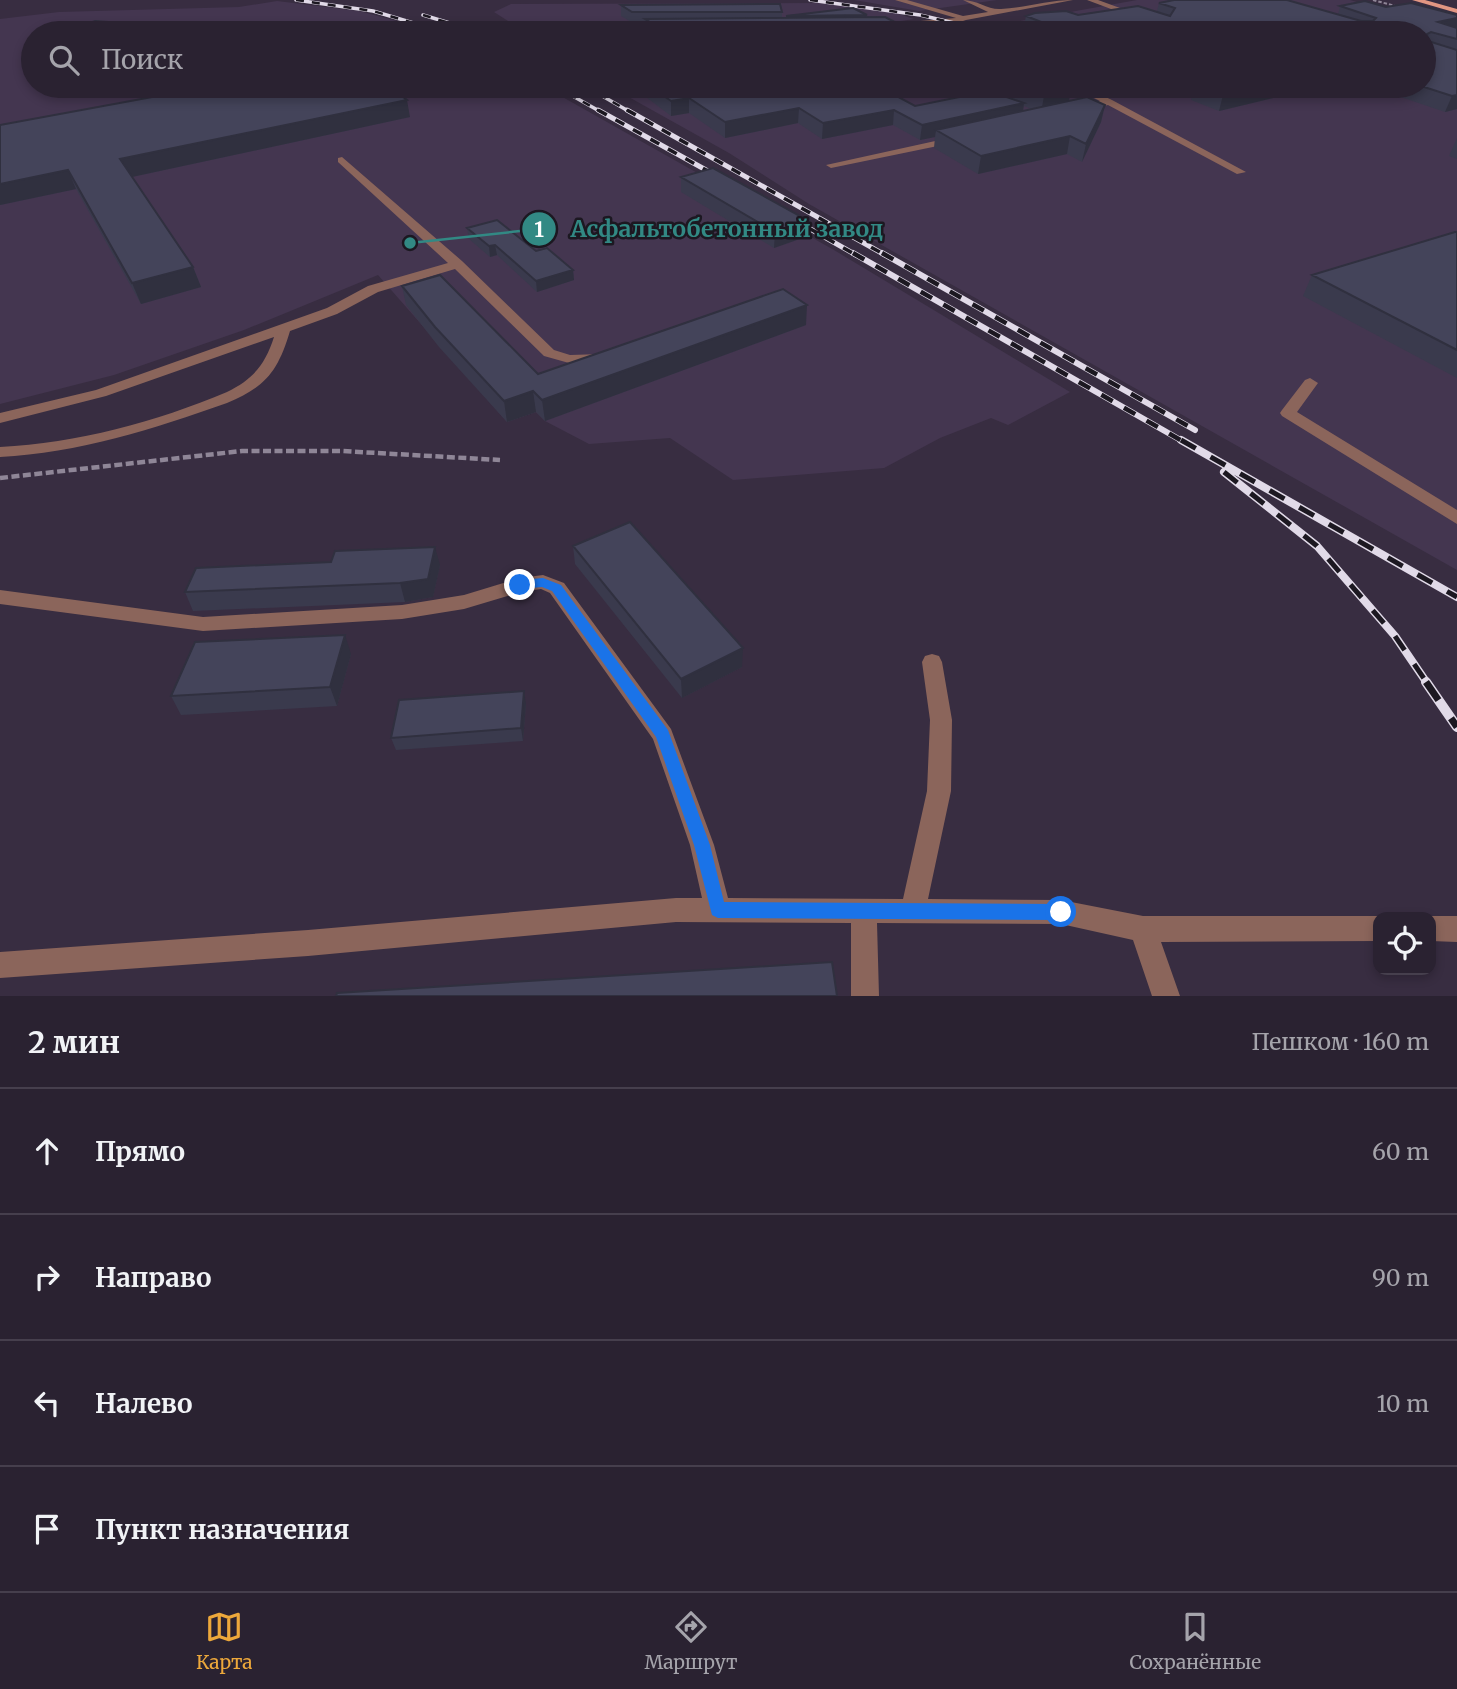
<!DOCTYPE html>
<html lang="ru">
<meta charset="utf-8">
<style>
:root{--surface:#2a2231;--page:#362f3d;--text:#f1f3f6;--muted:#a5a4ab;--line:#463f4d;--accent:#eda83b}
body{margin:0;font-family:Merriweather,serif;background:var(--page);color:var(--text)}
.controls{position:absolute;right:21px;bottom:21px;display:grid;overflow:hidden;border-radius:14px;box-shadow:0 4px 10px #0003}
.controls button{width:63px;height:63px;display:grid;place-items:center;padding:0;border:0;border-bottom:2px solid var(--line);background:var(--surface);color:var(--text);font:35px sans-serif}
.stop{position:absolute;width:21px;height:21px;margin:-16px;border:5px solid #1a73e8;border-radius:50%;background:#fff}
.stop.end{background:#1a73e8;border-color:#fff;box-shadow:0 2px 7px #0008}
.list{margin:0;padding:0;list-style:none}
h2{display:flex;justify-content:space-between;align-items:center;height:91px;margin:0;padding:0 28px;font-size:30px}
h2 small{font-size:23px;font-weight:400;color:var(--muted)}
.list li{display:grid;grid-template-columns:46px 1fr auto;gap:21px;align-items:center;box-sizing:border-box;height:126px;padding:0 28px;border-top:2px solid var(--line)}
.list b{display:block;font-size:26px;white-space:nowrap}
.list em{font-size:23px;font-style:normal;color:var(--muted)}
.icon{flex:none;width:38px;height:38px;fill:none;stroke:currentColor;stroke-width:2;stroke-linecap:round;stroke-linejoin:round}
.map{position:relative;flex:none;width:1457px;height:996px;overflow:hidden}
.search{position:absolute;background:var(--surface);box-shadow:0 4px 10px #0003;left:21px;right:21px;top:21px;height:77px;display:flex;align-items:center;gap:18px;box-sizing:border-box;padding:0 24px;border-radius:38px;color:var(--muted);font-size:26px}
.sheet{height:595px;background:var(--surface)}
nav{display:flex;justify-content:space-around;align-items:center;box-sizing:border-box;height:98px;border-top:2px solid var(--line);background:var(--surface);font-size:19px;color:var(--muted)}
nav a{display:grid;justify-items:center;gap:4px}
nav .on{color:var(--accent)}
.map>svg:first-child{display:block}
.built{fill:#443650}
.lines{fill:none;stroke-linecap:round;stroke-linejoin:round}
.path-far1{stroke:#8f8697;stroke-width:2;stroke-dasharray:3.5 2;stroke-linecap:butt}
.path{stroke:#8f8697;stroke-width:4.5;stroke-dasharray:8 3.5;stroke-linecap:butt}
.minor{fill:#8b655b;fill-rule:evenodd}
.major{fill:#e29682;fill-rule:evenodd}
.rail-far4-casing{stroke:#e1dae8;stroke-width:3.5}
.rail-far3-casing{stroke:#e1dae8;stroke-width:5}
.rail-far2-casing{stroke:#e1dae8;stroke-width:6}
.rail-far1-casing{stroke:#e1dae8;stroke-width:8}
.rail-casing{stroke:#e1dae8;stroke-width:10}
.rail-far4{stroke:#1c1821;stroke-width:2.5;stroke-dasharray:8;stroke-linecap:butt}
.rail-far3{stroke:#1c1821;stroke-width:3.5;stroke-dasharray:10;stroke-linecap:butt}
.rail-far2{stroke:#1c1821;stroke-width:4.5;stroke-dasharray:13;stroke-linecap:butt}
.rail-far1{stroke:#1c1821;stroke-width:5;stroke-dasharray:17;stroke-linecap:butt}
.rail{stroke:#1c1821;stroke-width:7;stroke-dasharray:22;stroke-linecap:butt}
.wall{fill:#3a3a4d;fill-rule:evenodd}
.shaded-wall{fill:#30303f}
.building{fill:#44445a;stroke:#30303f;stroke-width:2}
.route{fill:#1a73e8}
.leader{fill:none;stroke:#328984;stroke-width:2.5}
.callout-dot{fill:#328984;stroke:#1c1821;stroke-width:2.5}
.mark-label{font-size:21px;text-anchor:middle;font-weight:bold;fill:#fff}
.callout-label{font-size:23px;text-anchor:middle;font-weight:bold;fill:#328984;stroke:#1c1821;stroke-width:5;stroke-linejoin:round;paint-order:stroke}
</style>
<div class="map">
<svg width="1457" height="996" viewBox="0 0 1457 996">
<rect width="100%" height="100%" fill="#382d41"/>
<!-- built -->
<path class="built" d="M854 0H997L919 11Z
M1137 0H1350L1457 31V570L809 204 729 153 609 86H1424V33H988L1006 30 1005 27 1014 22Z
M277 1 359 11 443 33H33V86H543L834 250 1070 392 1008 425 991 418 940 438 884 468 733 480 670 438 589 444 545 421 536 412 507 422 378 275 244 330 114 375 0 404V19L59 12 239 7Z
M820 3 896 13 914 19 895 22 902 26 921 25 938 29 944 33H527L494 12 511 4Z"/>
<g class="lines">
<!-- path-far1 -->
<path class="path-far1" d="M1373 0 1399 7"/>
<!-- path -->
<path class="path" d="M0 478 242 451H342L500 460"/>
<!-- minor -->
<path class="minor" d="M895 0H907L963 16 988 12 963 0C977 0 988 10 1001 9 1025 8 1048 0 1073 0L966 20 957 23V33H951L948 25 870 29 873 25 956 18Z
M1087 0H1098L1142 16 1135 18Z
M1048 19 1051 23 1019 28 1022 33H1014L1011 27 1019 23Z
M670 24 673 28 629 33V28L633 26Z
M939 86H953L1000 101 995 104Z
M1070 86H1082L1112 100 1246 172 1237 174 1108 105 1078 111V107L1100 101Z
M1133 86H1146L1174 93 1235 86C1210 101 1157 103 1133 86Z
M958 136 963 139 962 141 831 168 826 165Z
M342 157 462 261 554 350 570 355 603 354 610 358 608 361 569 363 544 356 455 269 378 292 337 314 290 331C278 371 266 387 227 403 154 429 78 453 0 457V447C77 443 156 422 227 392 253 379 265 365 274 337L106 396 0 423V413L96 390 327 308 368 286 448 263 338 162V158Z
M1310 378 1318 383 1297 412 1457 510V524L1282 416 1280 413 1282 410 1305 380Z
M543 575 564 583 671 729 714 845 728 898 903 899 927 791 930 720 922 662 925 656 932 654 939 656 942 662 952 720 951 791 928 899 1061 900 1143 916H1378V941L1161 942 1180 996H1152L1133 940 1061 924 877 923 879 996H851V923L676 922 308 956 0 978V952L308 930 676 898H702L690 845 653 739 550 593 541 589 521 592 464 609 402 619 203 631 0 604V590L203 617 402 605 464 595 520 578Z
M1431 916H1457V942L1431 941Z"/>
<!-- major -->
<path class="major" d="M1412 0H1425L1457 9V13Z"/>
<!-- rail-far4 casing -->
<g class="rail-far4-casing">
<path id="rail-far4" d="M296 0 373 11 447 33
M810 0 920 15 997 33
M423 15 483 33
M555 86 601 112
M585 86 630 112"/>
</g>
<!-- rail-far3 casing -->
<g class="rail-far3-casing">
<path id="rail-far3" d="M598 110 724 180
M627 110 885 255
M791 218 856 255"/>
</g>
<!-- rail-far2 casing -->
<g class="rail-far2-casing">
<path id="rail-far2" d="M853 253 1184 442
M882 253 1195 430"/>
</g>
<!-- rail-far1 casing -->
<g class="rail-far1-casing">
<path id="rail-far1" d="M1181 440 1457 597
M1224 472 1317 546 1395 636 1427 683"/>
</g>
<!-- rail casing -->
<g class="rail-casing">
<path id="rail" d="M1426 682 1457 727"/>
</g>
<!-- rail-far4 -->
<use href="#rail-far4" class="rail-far4"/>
<!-- rail-far3 -->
<use href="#rail-far3" class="rail-far3"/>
<!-- rail-far2 -->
<use href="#rail-far2" class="rail-far2"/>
<!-- rail-far1 -->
<use href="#rail-far1" class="rail-far1"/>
<!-- rail -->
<use href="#rail" class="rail"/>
</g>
<!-- wall -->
<path class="wall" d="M1159 3 1338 15 1340 6 1386 7 1457 15V109L1445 112 1368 86H1424V33H1032L1023 30 1026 16 1078 15 1157 11Z
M621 5 782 12V18H786V16L867 15 866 17 916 33H648L646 32V23H633L621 16Z
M642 86H726L734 92 915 106 1010 99 1011 96 991 86H1069V101L1105 105 1101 122 1082 162 1067 154 978 174 934 148 935 137 920 140 893 125 822 139 798 123 725 138 689 113 671 116 642 94ZM1024 106 1031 109 1023 111Z
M1160 86H1323L1219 111 1191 100 1195 88 1174 90Z
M410 117 132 177 193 267 201 287 141 304 76 189 0 205V125Z
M1457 138V159L1449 156Z
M681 177 809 221 808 236 774 248 681 192Z
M467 228 536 251 573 270 574 280 537 292 497 255 490 257 469 239Z
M1457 232V378L1303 296 1312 275Z
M402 286 538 374 806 325 545 421 536 412 507 422 439 347 406 305Z
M573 546 742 667 682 698 575 564Z
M331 562 440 565 433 597 405 602 193 611 185 592Z
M351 654 337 706 181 715 171 696Z
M526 704 523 741 396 750 391 738Z"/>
<!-- shaded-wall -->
<path class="shaded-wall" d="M1457 18V31L1438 22Z
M1175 86H1195V88L1174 90Z
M1262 86H1323L1219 111 1223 95Z
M1071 90 1068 106 1041 113 1044 96Z
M1457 95V109L1445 112 1452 96Z
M689 98V113L671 116V101Z
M407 100 410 117 127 178 120 159Z
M1024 103 1022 118 936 130 935 137 920 140 922 125Z
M1105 105 1101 122 1082 162 1086 144Z
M799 108 798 123 725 138V122Z
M894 110 893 125 822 139 823 123Z
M1070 136 1067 154 978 174 981 156Z
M68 170 76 189 0 205V184Z
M809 221 808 236 774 248 775 232Z
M495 245 497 255 490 257 489 246Z
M193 267 201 287 141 304 132 283Z
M573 270 574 280 537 292 536 281Z
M807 305 806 325 545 421 542 400Z
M533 391 536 412 507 422 504 401Z
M435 547 440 565 433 597 405 602 400 583Z
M345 635 351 654 337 706 330 687Z
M743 648 742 667 682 698 681 679Z
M524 691 526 704 523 741 521 728Z"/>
<!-- building -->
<path class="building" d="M1174 0H1287L1361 21H1373L1376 18 1340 6 1365 1 1386 7 1411 3 1457 15V18L1438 22 1457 28V39L1431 32 1427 34 1428 41 1457 50V95L1452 96 1421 86H1424V33H1069L1026 16 1035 13 1066 11 1078 15 1138 6 1170 16 1175 8 1159 3Z
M780 4 782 12H632L621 5Z
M853 8 867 15 786 16Z
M885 17 916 33H668L645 19Z
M95 21 240 32 237 33H65Z
M212 86H389L407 100 120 159 193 267 132 283 68 170 0 184V125Z
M650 86H726L734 92 767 86H878L915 106 989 91 1024 103 922 125 894 110 823 123 799 108 725 122 689 98 671 101Z
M1018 86H1063L1071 90 1044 96Z
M1199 86H1262L1223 95Z
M1087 97 1105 105 1086 144 1070 136 981 156 936 130Z
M713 168 809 221 775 232 681 177Z
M497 220 536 251 547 248 573 270 536 281 495 245 489 246 467 228Z
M1455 232H1457V350L1312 275Z
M440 275 538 374 783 289 807 305 542 400 533 391 504 401 435 327 402 286Z
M630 522 743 648 681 679 573 546Z
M435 547 428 579 400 583 185 592 196 568 331 562 335 551Z
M345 635 330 687 171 696 195 642Z
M524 691 521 728 391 738 399 700Z
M832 962 837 996H336L337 993Z"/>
<!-- route -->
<path class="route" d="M543 578 561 585 668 730 710 845 724 902 1061 904 1067 906 1070 912 1067 917 1061 920 718 918 712 915 694 845 656 737 552 591 542 587 520 589 513 585 520 580Z"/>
<!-- callouts -->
<path class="leader" d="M410 243L539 229"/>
<g class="callout-dot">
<circle cx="410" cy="243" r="7"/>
<circle cx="539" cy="229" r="18"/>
</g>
<g class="mark-label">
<text x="539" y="237">1</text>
</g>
<g class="callout-label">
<text x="727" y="237">Асфальтобетонный завод</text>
</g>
</svg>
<div class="controls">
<button><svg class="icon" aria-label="locate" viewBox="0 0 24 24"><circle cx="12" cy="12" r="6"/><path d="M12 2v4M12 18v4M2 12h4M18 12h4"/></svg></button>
</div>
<div class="stop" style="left:1061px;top:912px"></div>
<div class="stop end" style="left:520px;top:585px"></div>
<div class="search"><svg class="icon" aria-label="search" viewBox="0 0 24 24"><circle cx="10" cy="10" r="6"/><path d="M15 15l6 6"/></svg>Поиск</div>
</div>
<section class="sheet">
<h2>2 мин<small>Пешком · 160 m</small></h2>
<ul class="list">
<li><svg class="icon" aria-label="ahead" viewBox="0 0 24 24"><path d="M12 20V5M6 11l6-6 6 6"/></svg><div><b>Прямо</b></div><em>60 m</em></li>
<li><svg class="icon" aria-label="right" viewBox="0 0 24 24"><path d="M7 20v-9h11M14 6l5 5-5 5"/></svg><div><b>Направо</b></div><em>90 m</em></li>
<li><svg class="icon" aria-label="left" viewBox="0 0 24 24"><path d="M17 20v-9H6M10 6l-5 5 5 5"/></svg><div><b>Налево</b></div><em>10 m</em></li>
<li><svg class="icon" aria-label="arrive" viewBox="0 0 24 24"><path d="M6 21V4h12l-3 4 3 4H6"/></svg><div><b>Пункт назначения</b></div></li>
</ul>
</section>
<nav>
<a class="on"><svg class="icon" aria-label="map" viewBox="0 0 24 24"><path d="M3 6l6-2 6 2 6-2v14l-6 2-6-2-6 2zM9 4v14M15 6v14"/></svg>Карта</a>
<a><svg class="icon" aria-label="directions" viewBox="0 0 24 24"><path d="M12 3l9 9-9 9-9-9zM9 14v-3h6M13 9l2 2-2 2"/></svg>Маршрут</a>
<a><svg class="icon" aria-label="saved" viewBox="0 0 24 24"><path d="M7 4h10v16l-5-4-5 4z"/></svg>Сохранённые</a>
</nav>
